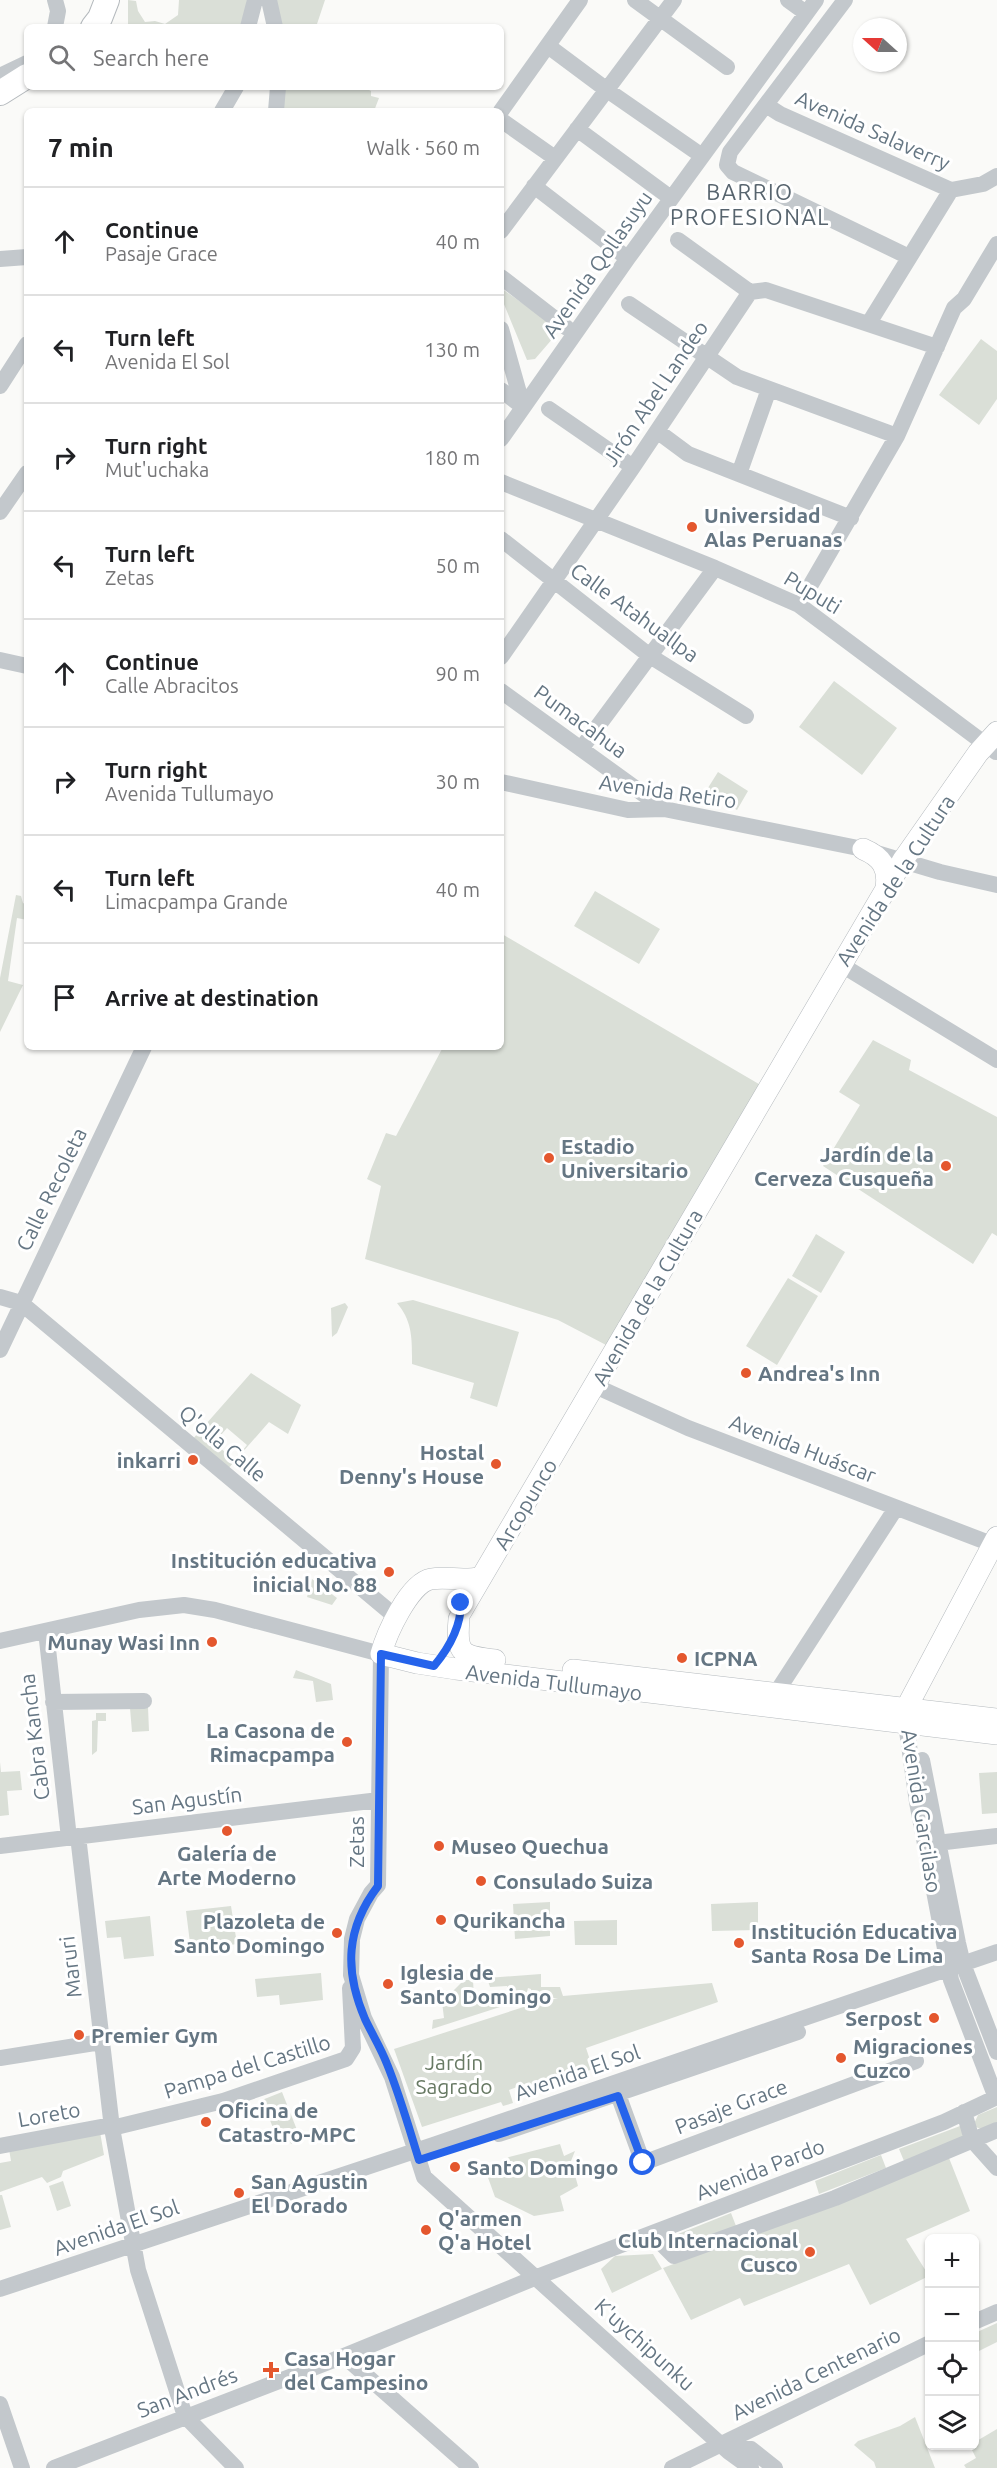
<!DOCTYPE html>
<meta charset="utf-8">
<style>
:root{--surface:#fff;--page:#f2f2f2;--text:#202124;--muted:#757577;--line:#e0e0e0}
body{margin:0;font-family:Ubuntu,sans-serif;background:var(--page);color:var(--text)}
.controls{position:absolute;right:18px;bottom:18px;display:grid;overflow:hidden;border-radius:9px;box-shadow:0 2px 4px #0004}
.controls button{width:54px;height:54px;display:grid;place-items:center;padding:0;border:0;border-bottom:2px solid var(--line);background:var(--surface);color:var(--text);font:30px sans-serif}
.compass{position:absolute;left:853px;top:18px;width:54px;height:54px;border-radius:50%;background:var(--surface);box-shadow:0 2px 4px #0004;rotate:291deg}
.stop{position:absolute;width:18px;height:18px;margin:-14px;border:4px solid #2563eb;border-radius:50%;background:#fff}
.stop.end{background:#2563eb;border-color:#fff;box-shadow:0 2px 6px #0008}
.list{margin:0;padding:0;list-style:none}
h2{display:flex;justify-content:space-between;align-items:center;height:78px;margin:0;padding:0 24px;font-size:26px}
h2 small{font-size:20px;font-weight:400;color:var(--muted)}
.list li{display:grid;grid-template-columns:39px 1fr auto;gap:18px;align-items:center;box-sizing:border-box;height:108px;padding:0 24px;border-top:2px solid var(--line)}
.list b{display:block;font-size:22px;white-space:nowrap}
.list p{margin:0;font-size:20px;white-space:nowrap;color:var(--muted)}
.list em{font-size:20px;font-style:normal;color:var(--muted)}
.icon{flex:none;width:33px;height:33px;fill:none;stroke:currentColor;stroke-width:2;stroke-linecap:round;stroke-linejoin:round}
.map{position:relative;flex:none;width:997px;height:2468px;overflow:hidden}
.search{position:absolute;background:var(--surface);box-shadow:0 2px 4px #0004;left:24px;top:24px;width:480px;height:66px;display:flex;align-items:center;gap:15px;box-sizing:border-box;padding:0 21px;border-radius:9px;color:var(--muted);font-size:22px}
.panel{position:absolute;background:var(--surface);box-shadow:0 2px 4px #0004;left:24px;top:108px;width:480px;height:942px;border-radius:9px}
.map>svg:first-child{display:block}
.green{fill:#dadfd7;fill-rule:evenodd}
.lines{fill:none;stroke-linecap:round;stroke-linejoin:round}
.major-casing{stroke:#b5babe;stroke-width:22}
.highway-casing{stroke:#b4b9bd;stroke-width:26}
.minor{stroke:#c3c8cc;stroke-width:16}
.major{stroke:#fff;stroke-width:21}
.highway{stroke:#fff;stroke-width:24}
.route{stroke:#2563eb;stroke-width:8}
.poi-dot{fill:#e4572e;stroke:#fff;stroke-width:2}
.labels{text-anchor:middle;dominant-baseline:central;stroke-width:6;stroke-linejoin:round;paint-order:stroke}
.street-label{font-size:21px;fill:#657683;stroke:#fff}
.poi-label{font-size:21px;font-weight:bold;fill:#657683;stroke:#fff;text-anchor:start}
.park-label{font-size:21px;fill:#687a64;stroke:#fff}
.neighbourhood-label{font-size:22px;letter-spacing:1.5px;fill:#57646e;stroke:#fff}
</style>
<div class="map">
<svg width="997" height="2468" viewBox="0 0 997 2468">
<rect width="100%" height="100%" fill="#fafaf8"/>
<!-- green -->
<path class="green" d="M128 0 136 1 138 11 145 22 155 21 165 24 178 15 179 0H247L243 27H128Z
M272 0H325L316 27H279Z
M282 87H363L371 91V96L379 98 374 111H282Z
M501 288 560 330 535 359 527 360 501 297Z
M981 339 997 351V399L979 425 939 395Z
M834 681 897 728 862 775 799 727Z
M718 772 748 791 737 810 706 791Z
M595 891 660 929 639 964 574 926Z
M16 895 21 896 23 903 27 905V920L17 918 8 981 23 985 0 1032V978Z
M502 934 764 1087 608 1346 558 1320 365 1259 381 1186 367 1179 386 1133 396 1136 443 1047H501Z
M873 1040 911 1060 909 1070 997 1117V1236L992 1233 973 1264 823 1166 860 1105 839 1092Z
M816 1234 845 1252 821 1293 792 1276Z
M788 1278 818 1296 777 1365 746 1346Z
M413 1300 519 1332 497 1407 470 1398 474 1383 412 1364C412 1340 413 1322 397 1303Z
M345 1303 348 1307 337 1333 332 1337 331 1308Z
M251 1373 301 1405 288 1434 269 1422 227 1470 191 1441ZM227 1428 247 1445 235 1460 214 1443Z
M312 1579 337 1598 332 1605 307 1597Z
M296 1670 331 1684 333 1700 316 1702 313 1681 293 1678Z
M148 1707 149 1731 132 1732 130 1708Z
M96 1713H106V1721H98L97 1751 92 1755V1721L96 1720Z
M0 1762 1 1772 20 1771 22 1790 7 1791 9 1815 0 1816Z
M997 1772V1813L982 1814 979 1773Z
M550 1902V1936L515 1939 513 1904Z
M758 1902V1930L712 1931 711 1904Z
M231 1906 237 1944 191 1951 186 1911Z
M150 1916 154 1956 124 1959 121 1937 107 1938 105 1921Z
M617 1920V1945H575L574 1921Z
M321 1973 323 2000 280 2005 279 1995 257 1997 255 1979Z
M541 1974V1987H560L563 1996 712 1983 718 2002 586 2048 593 2069 528 2092 529 2096 521 2098 517 2087 509 2090 513 2103 503 2106 501 2102 422 2127 394 2049 536 2003 558 1998H531V1989L528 1988 525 1999 432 2029 433 2020 444 2018 442 2002 464 1980H473L474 1998H495L508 1992 507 1986 490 1987 487 1978Z
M282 2092 301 2140 291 2144 287 2135 277 2138 262 2100Z
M997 2107V2124L981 2129 973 2126 978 2115Z
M960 2126 966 2131 962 2138 904 2161 899 2149Z
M100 2132 104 2155 63 2171 61 2177 47 2183 42 2177 0 2192V2163L11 2161 9 2149Z
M560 2144 564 2156 575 2151 571 2161 578 2186 560 2196 564 2211 534 2216 495 2197 486 2172 509 2157Z
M881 2155 886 2168 819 2194 815 2181Z
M949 2158 970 2211 906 2239 929 2276 870 2305 849 2264 744 2306 740 2298 691 2320 663 2268Z
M63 2181 71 2206 57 2211 49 2186Z
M0 2195H2L11 2227 0 2230Z
M731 2213 736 2226 682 2247 677 2243 675 2238 678 2234Z
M653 2254 662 2269 612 2293 601 2269 615 2256Z
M997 2323V2342L975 2353V2333Z
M915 2417 935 2468H876L874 2462 854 2445 858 2441 900 2426Z
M997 2429V2468H966L964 2465 976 2458 970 2446H974L975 2442Z"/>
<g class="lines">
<!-- major casing -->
<g class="major-casing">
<path id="major" d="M863 849C882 857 889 868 886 888
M481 1577C464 1582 447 1576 431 1579 409 1583 386 1635 381 1654L417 1663 456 1669 997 1734
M461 1612 903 860 978 753 997 732
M459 1619C456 1654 461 1656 495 1660
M573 1670 997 1719
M907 1721 910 1701 997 1537"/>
</g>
<!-- highway casing -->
<g class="highway-casing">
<path id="highway" d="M93 27 100 18 107 0
M0 93 27 76"/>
</g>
<!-- minor -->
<path class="minor" d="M269 0 275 27
M635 0 727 67
M788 0 806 13
M845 0 730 152 727 165 733 172 909 257
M55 27 58 11 55 0
M248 27 255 0
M548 46 607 90 695 151
M0 76 27 63
M766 105 780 114 951 190 983 184 997 176
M222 111 236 87
M276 111 278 87
M501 111 580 0
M501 120 555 158
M577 129 664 193
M534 186 622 254
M501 231 674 0
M678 240 750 292
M0 259 27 257
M501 277 567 328
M750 292 766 290 937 347
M629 304 737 377 897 436
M869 323 951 190
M501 329 523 407
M0 386 27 344
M501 390 523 407
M549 409 633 467
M657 431 688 454 851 518
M501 439 628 258 816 0
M739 474 769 389
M501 482 715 568 799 605 996 752
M0 512 27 473
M501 539 650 656 746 716
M799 605 897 436 954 308 964 299 997 244
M501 657 633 467 750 292
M0 660 27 666
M501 691 664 809
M581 749 715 568
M501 782 628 810 664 809 863 849 940 872 997 885
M840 964 997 1060
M0 1297 21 1303 396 1617
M0 1350 144 1047
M595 1386 688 1428 997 1546
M46 1631 69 1838
M0 1641 139 1610 184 1605 215 1610 381 1654 378 1885 371 1893 357 1919 352 1939 351 1975 364 2018 392 2077 424 2177 729 2452 751 2468
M776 1693 896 1508
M53 1702 144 1701
M906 1724 917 1802 951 1980 996 2098
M922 1760 958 1943 963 1964 997 2052
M78 1836 112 2128 138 2270 185 2416 236 2468
M937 1843 997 1836
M0 1846 379 1800
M0 2058 101 2042
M615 2086 643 2163 916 2061
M964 2112 972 2140 997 2168
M112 2128 223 2101 346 2059 353 2048 350 1988
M499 2134 798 2032
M0 2146 106 2126
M657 2233 663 2245 674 2256 835 2198 997 2130
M0 2289 433 2145 997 1952
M974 2322 997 2312
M344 2356 471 2468
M0 2404 22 2468
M723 2445 751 2449 775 2468
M54 2468 344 2356 537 2277 944 2122 997 2097
M672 2468 930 2343"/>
<!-- major -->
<use href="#major" class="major"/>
<!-- highway -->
<use href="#highway" class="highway"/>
</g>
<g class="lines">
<!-- route -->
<path class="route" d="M461 1603C461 1626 449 1648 434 1666L381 1654 378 1886C346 1928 344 1970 365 2019 372 2034 381 2048 387 2064 400 2096 409 2128 419 2160L618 2096 643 2163"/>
</g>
<!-- markers -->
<g class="poi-dot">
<circle cx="692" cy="527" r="6"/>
<circle cx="549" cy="1158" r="6"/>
<circle cx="946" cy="1166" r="6"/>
<circle cx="746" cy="1373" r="6"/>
<circle cx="193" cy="1460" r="6"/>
<circle cx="496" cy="1464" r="6"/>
<circle cx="389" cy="1572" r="6"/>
<circle cx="212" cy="1642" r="6"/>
<circle cx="682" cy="1658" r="6"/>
<circle cx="347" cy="1742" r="6"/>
<circle cx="227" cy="1831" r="6"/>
<circle cx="439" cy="1846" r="6"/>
<circle cx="481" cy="1881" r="6"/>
<circle cx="441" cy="1920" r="6"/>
<circle cx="337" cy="1933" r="6"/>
<circle cx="739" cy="1943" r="6"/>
<circle cx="388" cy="1984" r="6"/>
<circle cx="934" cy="2018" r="6"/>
<circle cx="79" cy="2035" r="6"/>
<circle cx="841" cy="2058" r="6"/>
<circle cx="206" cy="2122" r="6"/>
<circle cx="455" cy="2167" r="6"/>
<circle cx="239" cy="2193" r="6"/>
<circle cx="426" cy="2230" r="6"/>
<circle cx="810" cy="2252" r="6"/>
<path d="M268 2361h6v6h6v6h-6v6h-6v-6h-6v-6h6z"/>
</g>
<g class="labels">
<!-- street labels -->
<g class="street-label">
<text transform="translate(873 130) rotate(24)">Avenida Salaverry</text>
<text transform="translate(597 264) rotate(-55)">Avenida Qollasuyu</text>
<text transform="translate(655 393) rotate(-56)">Jirón Abel Landeo</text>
<text transform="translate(813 592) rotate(31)">Puputi</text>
<text transform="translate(635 612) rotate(36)">Calle Atahuallpa</text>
<text transform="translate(581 721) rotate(36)">Pumacahua</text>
<text transform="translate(668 791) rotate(8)">Avenida Retiro</text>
<text transform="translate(895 880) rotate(-57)">Avenida de la Cultura</text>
<text transform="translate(51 1189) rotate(-64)">Calle Recoleta</text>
<text transform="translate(647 1297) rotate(-60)">Avenida de la Cultura</text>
<text transform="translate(223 1443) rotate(40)">Q'olla Calle</text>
<text transform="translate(803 1448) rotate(21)">Avenida Huáscar</text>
<text transform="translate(525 1504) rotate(-59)">Arcopunco</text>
<text transform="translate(554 1682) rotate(7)">Avenida Tullumayo</text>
<text transform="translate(34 1737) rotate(-97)">Cabra Kancha</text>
<text transform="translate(187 1800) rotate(-7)">San Agustín</text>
<text transform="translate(922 1811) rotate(81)">Avenida Garcilaso</text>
<text transform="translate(356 1842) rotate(-90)">Zetas</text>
<text transform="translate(70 1967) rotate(-97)">Maruri</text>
<text transform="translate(247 2066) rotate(-17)">Pampa del Castillo</text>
<text transform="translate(577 2072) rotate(-19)">Avenida El Sol</text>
<text transform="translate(731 2106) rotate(-21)">Pasaje Grace</text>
<text transform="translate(49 2114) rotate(-10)">Loreto</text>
<text transform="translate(760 2169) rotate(-21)">Avenida Pardo</text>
<text transform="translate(116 2227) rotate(-19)">Avenida El Sol</text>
<text transform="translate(645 2344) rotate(42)">K'uychipunku</text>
<text transform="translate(816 2373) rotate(-26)">Avenida Centenario</text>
<text transform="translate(187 2392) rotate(-21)">San Andrés</text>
</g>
<!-- poi labels -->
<g class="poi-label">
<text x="704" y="515">Universidad<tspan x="704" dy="24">Alas Peruanas</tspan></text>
<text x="561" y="1146">Estadio<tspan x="561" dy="24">Universitario</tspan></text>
<text x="934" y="1154" text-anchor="end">Jardín de la<tspan x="934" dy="24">Cerveza Cusqueña</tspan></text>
<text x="758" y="1373">Andrea's Inn</text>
<text x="484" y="1452" text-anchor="end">Hostal<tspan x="484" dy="24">Denny's House</tspan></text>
<text x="181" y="1460" text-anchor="end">inkarri</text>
<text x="377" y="1560" text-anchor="end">Institución educativa<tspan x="377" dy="24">inicial No. 88</tspan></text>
<text x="200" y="1642" text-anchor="end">Munay Wasi Inn</text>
<text x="694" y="1658">ICPNA</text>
<text x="335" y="1730" text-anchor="end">La Casona de<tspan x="335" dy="24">Rimacpampa</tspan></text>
<text x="451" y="1846">Museo Quechua</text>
<text x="227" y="1853" text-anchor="middle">Galería de<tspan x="227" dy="24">Arte Moderno</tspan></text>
<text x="493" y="1881">Consulado Suiza</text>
<text x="453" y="1920">Qurikancha</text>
<text x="325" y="1921" text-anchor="end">Plazoleta de<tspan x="325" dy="24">Santo Domingo</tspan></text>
<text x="751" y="1931">Institución Educativa<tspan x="751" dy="24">Santa Rosa De Lima</tspan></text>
<text x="400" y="1972">Iglesia de<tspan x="400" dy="24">Santo Domingo</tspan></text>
<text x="922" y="2018" text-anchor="end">Serpost</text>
<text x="91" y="2035">Premier Gym</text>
<text x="853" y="2046">Migraciones<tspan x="853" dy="24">Cuzco</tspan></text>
<text x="218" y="2110">Oficina de<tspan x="218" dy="24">Catastro-MPC</tspan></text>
<text x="467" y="2167">Santo Domingo</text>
<text x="251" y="2181">San Agustin<tspan x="251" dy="24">El Dorado</tspan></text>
<text x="438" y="2218">Q'armen<tspan x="438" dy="24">Q'a Hotel</tspan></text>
<text x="798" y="2240" text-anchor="end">Club Internacional<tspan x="798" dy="24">Cusco</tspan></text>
<text x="284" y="2358">Casa Hogar<tspan x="284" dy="24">del Campesino</tspan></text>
</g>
<!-- park labels -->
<g class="park-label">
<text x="454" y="2062">Jardín<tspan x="454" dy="24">Sagrado</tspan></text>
</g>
<!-- neighbourhood labels -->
<g class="neighbourhood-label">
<text x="750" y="191">BARRIO<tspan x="750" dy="25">PROFESIONAL</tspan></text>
</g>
</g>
</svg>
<div class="controls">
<button>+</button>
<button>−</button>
<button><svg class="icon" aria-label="locate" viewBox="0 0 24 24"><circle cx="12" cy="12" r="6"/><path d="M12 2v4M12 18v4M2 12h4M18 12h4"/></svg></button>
<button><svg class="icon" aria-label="layers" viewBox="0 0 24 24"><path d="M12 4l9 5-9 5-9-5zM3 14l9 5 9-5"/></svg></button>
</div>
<svg class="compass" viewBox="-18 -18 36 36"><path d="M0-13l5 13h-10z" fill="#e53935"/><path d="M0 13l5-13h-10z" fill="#757577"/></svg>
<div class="stop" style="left:643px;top:2163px"></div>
<div class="stop end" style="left:461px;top:1603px"></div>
<div class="search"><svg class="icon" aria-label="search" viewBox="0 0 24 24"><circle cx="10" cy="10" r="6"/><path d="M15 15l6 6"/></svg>Search here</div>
<section class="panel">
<h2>7 min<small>Walk · 560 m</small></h2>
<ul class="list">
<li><svg class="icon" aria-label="ahead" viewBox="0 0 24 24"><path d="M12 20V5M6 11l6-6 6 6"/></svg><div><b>Continue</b><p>Pasaje Grace</p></div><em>40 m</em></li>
<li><svg class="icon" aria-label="left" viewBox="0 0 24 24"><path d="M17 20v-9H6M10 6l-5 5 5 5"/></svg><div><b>Turn left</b><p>Avenida El Sol</p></div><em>130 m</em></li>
<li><svg class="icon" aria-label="right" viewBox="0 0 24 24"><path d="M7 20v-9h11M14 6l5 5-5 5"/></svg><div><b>Turn right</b><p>Mut'uchaka</p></div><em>180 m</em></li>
<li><svg class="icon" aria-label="left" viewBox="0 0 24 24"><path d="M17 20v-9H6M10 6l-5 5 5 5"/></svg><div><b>Turn left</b><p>Zetas</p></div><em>50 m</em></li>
<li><svg class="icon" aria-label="ahead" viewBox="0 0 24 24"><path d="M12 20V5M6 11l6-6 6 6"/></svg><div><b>Continue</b><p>Calle Abracitos</p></div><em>90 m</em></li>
<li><svg class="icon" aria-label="right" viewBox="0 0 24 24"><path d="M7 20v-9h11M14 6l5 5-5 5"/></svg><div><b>Turn right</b><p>Avenida Tullumayo</p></div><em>30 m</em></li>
<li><svg class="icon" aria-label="left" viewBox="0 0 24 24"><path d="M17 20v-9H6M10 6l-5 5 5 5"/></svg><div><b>Turn left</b><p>Limacpampa Grande</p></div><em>40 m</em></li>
<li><svg class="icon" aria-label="arrive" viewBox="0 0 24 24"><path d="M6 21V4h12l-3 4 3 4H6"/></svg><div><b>Arrive at destination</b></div></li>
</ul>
</section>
</div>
